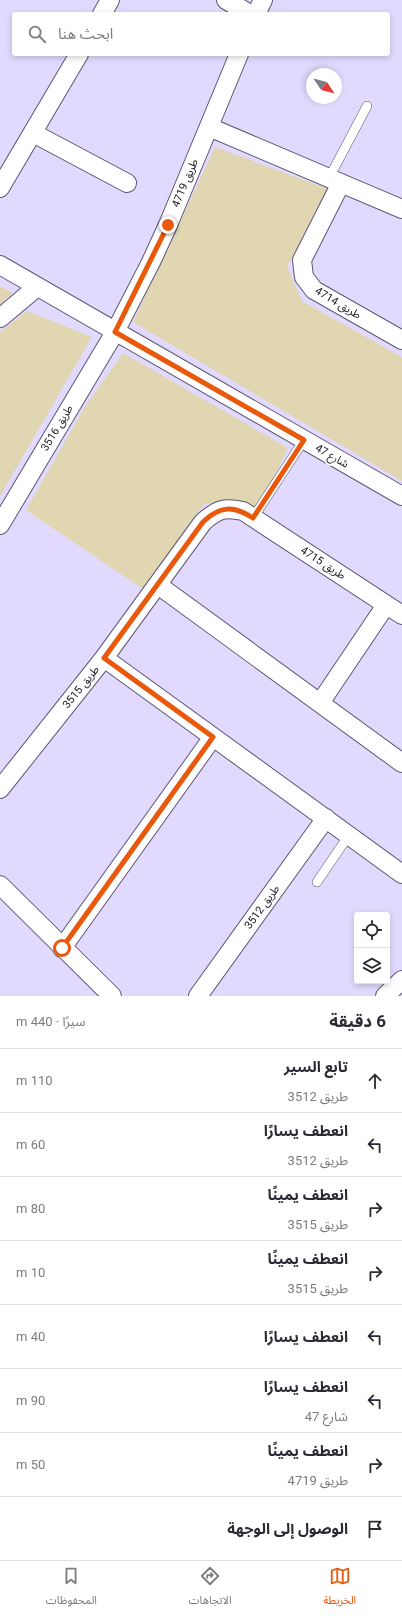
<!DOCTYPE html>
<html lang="ar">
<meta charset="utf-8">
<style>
:root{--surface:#fff;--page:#f7f7f7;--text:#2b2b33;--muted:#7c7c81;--line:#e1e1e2;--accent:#ea580c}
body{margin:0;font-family:Roboto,"Noto Sans Arabic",sans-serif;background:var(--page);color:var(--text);direction:rtl}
.controls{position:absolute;right:12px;bottom:12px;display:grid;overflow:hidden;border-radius:4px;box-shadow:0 2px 6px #0003}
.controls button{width:36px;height:36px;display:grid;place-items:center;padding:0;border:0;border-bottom:1px solid var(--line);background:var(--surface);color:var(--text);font:20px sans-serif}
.compass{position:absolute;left:306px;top:68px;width:36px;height:36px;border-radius:50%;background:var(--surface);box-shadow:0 2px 6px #0003;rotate:125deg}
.stop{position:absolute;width:12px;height:12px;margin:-9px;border:3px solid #ea580c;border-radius:50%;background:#fff}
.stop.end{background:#ea580c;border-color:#fff;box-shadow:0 1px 4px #0008}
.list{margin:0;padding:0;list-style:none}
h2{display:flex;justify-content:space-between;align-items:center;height:52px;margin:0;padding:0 16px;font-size:17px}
h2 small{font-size:13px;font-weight:400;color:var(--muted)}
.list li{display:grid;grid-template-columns:26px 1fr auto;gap:12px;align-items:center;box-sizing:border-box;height:64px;padding:0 16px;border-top:1px solid var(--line)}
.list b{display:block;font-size:15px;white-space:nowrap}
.list p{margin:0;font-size:13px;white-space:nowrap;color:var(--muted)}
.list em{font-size:13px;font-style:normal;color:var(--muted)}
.icon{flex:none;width:22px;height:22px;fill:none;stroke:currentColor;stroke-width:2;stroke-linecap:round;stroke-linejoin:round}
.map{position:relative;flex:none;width:402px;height:996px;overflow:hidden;direction:ltr}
.search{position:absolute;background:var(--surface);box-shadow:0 2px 6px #0003;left:12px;right:12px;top:12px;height:44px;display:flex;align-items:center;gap:10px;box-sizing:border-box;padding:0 14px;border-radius:4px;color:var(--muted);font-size:15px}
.sheet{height:564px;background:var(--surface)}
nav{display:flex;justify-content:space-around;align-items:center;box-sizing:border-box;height:56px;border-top:1px solid var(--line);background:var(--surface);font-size:11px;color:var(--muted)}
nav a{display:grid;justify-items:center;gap:2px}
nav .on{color:var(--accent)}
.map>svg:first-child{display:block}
.sand{fill:#e0d6b2}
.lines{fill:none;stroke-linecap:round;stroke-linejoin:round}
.service-casing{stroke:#5d5674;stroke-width:10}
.minor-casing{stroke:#5d5674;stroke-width:20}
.service{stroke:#fff;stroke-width:9}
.minor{stroke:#fff;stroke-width:18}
.route{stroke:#ea580c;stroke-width:5}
.labels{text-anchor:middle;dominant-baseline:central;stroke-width:4;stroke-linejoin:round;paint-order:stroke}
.street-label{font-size:11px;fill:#23202d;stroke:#fff}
</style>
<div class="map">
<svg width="402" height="996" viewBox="0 0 402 996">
<rect width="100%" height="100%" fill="#e2dafe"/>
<!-- sand -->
<path class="sand" d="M215 147 337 192 287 266 302 301 402 357V481L133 322Z
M0 286 13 293 0 304Z
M27 311 92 337 0 496V332Z
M123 353 288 448 258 510 205 503 143 589 26 510 84 408Z"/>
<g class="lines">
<!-- service casing -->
<g class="service-casing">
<path id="service" d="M329 178 367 106
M253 518 304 440
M317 882 349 835"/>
</g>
<!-- minor casing -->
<g class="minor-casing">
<path id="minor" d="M226 0 250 14
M102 14 110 0
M256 14 263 0
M209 127 402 209
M33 133 127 183
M341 183 302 260 304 277 314 290 402 340
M0 188 79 54
M0 265 402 496
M0 318 37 287
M0 525 115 332 151 262 168 225 239 54
M158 585 402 763
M104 658 402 874
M320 703 386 605
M0 789 104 658 203 522C218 509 224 507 243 511L402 615
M0 885 112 996
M62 948 213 737
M198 996 326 818
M385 996 402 980"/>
</g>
<!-- service -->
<use href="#service" class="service"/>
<!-- minor -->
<use href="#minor" class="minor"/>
</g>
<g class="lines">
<!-- route -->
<path class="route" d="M62 948 213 737 104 658 203 522C220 506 233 505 253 518L304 440 115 332 168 225"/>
</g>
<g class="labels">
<!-- street labels -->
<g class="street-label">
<text transform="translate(185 183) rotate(-67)">طريق 4719</text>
<text transform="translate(338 303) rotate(31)">طريق 4714</text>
<text transform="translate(57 428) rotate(-59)">طريق 3516</text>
<text transform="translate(332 456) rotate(30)">شارع 47</text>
<text transform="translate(323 563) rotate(33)">طريق 4715</text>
<text transform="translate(81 687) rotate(-51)">طريق 3515</text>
<text transform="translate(262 907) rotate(-54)">طريق 3512</text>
</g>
</g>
</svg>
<div class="controls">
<button><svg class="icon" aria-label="locate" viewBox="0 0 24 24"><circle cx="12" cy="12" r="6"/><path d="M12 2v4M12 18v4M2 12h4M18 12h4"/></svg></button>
<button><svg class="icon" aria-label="layers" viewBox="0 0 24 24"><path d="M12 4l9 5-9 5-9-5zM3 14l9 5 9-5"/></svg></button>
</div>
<svg class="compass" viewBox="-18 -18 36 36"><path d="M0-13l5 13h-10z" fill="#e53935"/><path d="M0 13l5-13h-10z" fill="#7c7c81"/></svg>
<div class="stop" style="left:62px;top:948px"></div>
<div class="stop end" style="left:168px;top:225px"></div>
<div class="search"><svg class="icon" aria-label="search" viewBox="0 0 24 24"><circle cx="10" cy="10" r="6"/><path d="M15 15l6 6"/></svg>ابحث هنا</div>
</div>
<section class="sheet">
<h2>6 دقيقة<small>سيرًا · 440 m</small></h2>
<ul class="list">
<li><svg class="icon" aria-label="ahead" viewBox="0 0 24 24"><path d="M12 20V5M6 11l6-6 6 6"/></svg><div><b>تابع السير</b><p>طريق 3512</p></div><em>110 m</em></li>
<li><svg class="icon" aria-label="left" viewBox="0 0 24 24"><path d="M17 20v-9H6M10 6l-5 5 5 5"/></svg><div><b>انعطف يسارًا</b><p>طريق 3512</p></div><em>60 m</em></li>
<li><svg class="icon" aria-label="right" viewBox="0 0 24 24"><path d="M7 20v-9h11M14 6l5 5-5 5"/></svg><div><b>انعطف يمينًا</b><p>طريق 3515</p></div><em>80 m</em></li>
<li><svg class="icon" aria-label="right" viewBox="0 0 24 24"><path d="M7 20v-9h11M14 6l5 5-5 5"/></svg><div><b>انعطف يمينًا</b><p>طريق 3515</p></div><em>10 m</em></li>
<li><svg class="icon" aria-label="left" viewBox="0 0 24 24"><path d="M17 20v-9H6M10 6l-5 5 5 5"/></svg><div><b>انعطف يسارًا</b></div><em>40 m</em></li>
<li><svg class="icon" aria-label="left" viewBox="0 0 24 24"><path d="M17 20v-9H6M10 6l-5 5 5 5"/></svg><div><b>انعطف يسارًا</b><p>شارع 47</p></div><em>90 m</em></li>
<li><svg class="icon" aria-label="right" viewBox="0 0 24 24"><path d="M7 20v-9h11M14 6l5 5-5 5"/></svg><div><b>انعطف يمينًا</b><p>طريق 4719</p></div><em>50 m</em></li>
<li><svg class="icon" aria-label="arrive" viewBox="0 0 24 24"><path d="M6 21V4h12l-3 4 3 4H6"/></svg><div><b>الوصول إلى الوجهة</b></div></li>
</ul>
</section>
<nav>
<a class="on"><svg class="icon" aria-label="map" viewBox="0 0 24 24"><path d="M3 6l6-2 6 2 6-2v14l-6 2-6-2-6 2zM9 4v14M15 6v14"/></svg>الخريطة</a>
<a><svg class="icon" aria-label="directions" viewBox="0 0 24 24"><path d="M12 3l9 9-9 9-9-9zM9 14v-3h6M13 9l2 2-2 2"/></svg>الاتجاهات</a>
<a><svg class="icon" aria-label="saved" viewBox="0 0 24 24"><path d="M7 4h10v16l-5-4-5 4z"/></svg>المحفوظات</a>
</nav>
